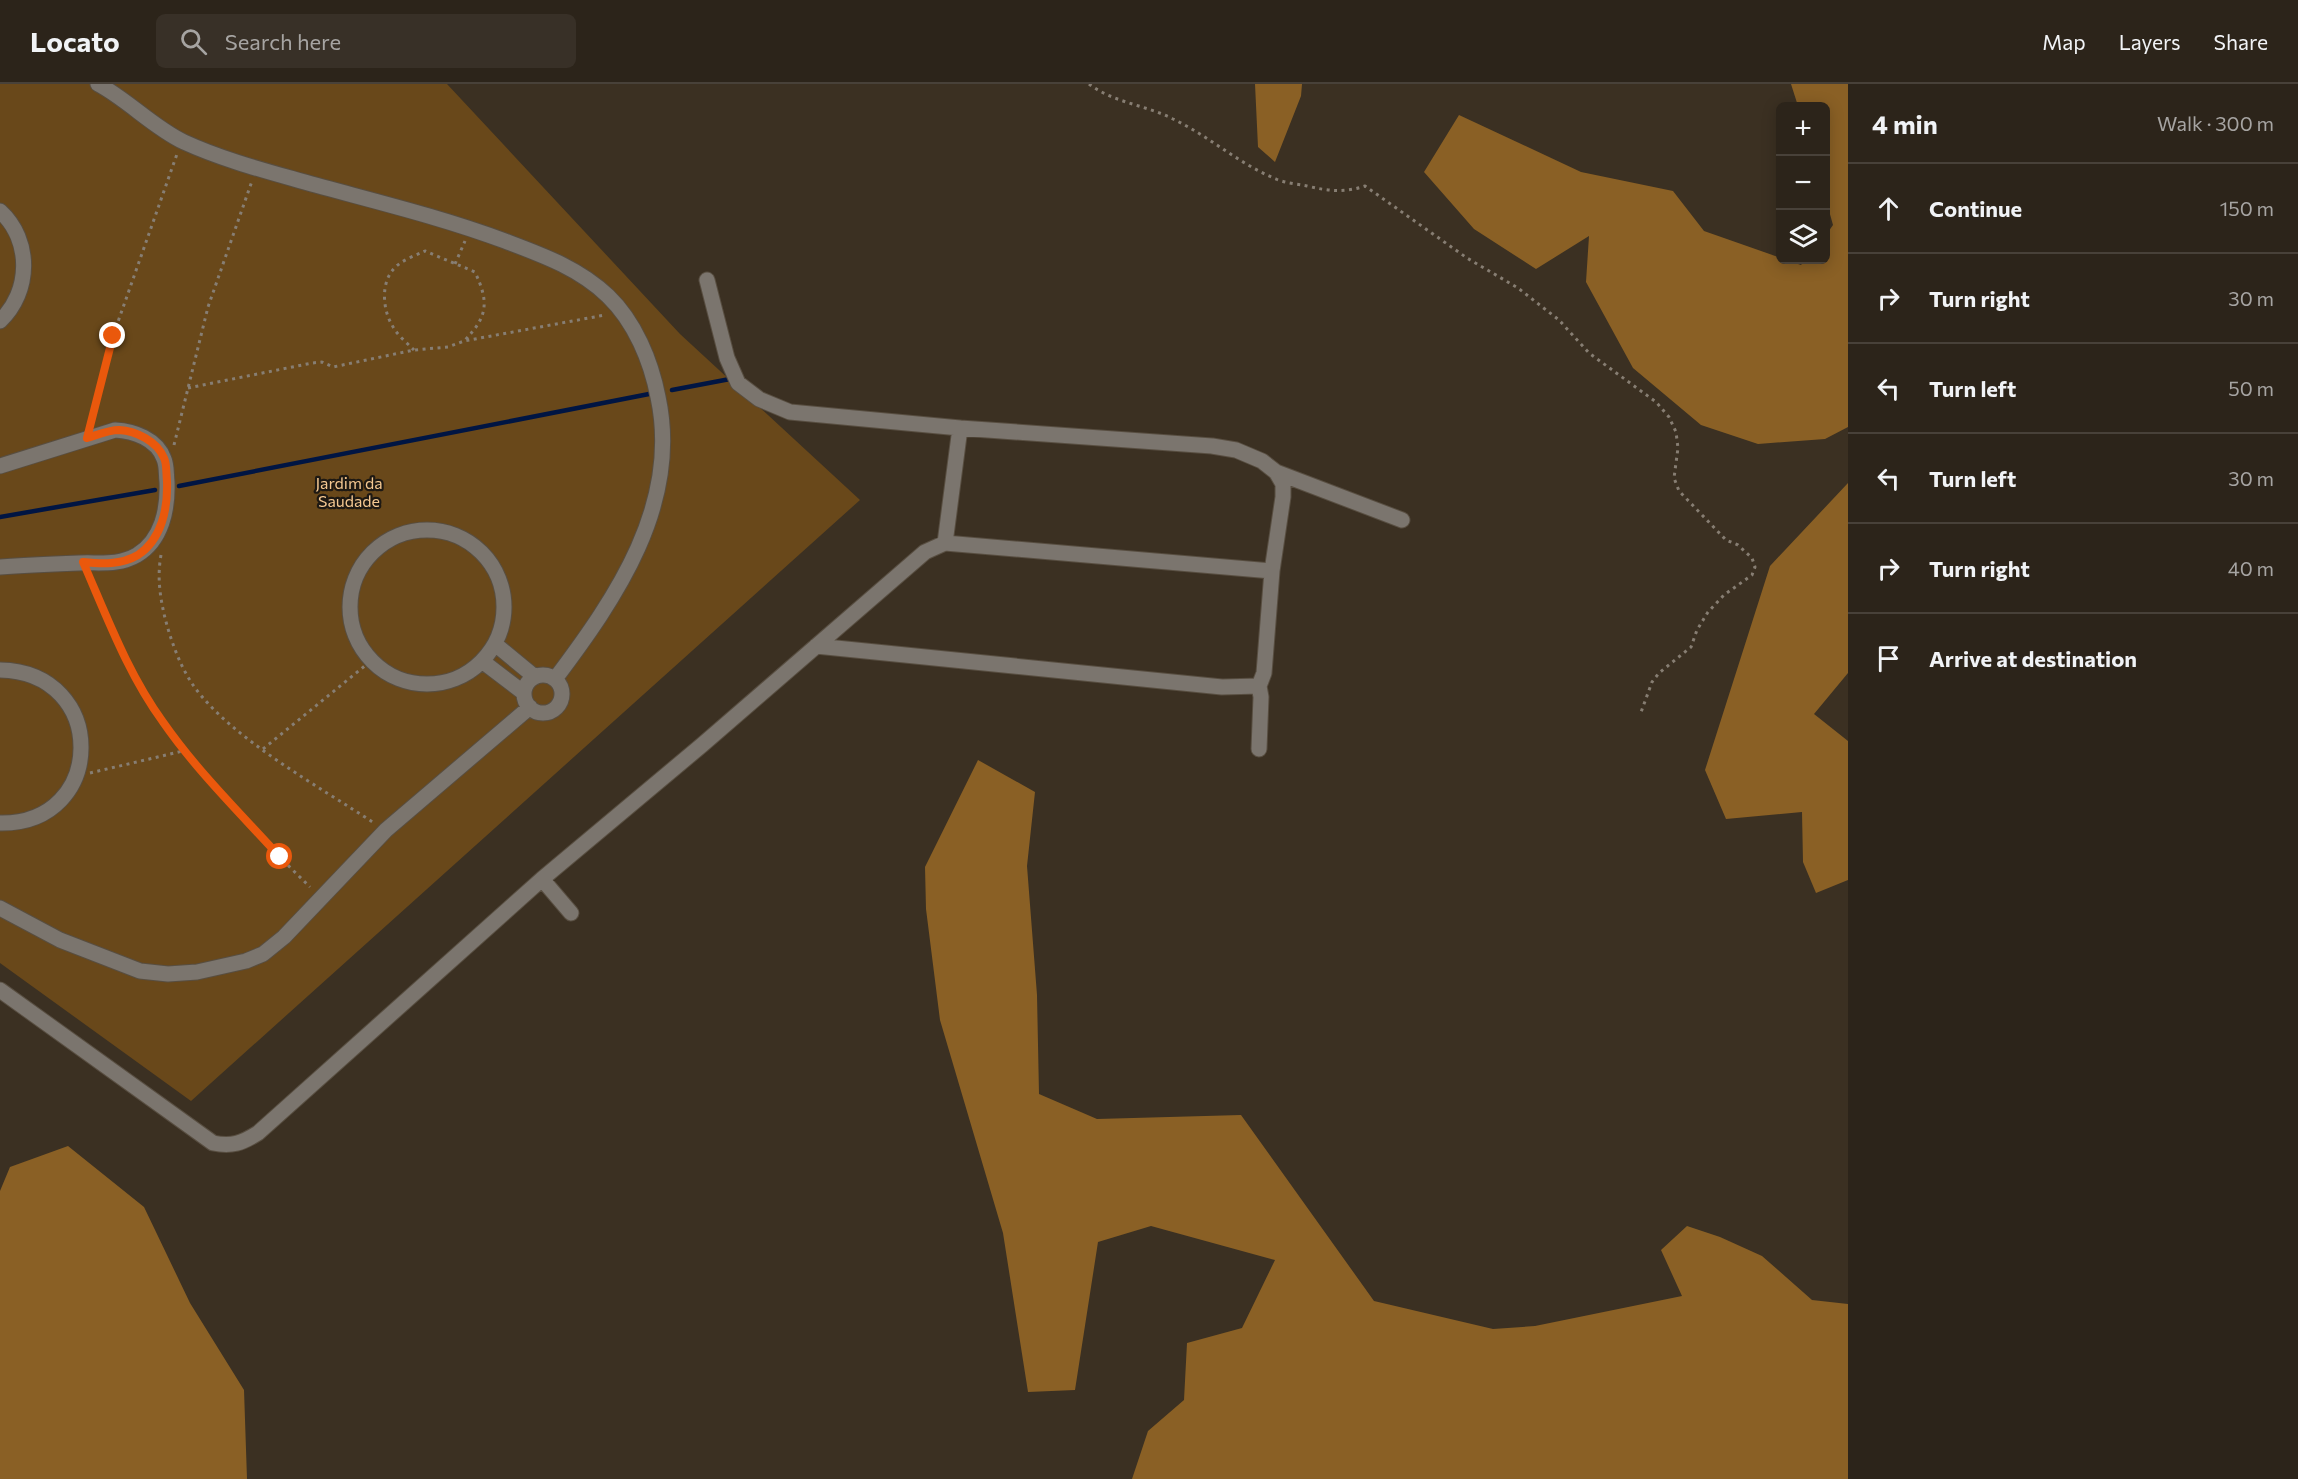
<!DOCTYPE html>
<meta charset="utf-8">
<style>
:root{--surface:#2c241a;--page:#383027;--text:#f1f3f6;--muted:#a6a4a2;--line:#484139}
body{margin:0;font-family:Commissioner,sans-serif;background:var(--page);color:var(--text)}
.controls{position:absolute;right:18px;top:18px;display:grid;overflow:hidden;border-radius:9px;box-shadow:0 3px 15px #0003}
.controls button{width:54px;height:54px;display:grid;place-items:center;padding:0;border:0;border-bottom:2px solid var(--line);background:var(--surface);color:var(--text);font:30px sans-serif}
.stop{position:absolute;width:18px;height:18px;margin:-14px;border:4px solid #ea580c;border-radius:50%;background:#fff}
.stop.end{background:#ea580c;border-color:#fff;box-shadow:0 2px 6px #0008}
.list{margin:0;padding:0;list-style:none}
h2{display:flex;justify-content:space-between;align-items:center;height:78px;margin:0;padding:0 24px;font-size:26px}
h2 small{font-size:20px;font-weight:400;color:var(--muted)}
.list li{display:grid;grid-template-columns:39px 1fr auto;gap:18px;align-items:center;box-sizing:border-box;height:90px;padding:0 24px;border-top:2px solid var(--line)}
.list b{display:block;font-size:22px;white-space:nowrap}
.list em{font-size:20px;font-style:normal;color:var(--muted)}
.icon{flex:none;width:33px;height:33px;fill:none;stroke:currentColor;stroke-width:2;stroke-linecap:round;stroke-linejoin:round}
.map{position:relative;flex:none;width:1848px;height:1395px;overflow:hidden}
header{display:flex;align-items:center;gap:36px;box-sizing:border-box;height:84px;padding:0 30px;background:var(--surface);border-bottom:2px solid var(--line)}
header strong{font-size:28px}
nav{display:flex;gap:33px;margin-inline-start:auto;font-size:21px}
.search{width:420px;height:54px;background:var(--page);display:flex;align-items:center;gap:15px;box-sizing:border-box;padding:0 21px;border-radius:9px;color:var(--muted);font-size:22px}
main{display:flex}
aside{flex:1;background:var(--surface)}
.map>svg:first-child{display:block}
.green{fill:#69481a}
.forest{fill:#8a6025}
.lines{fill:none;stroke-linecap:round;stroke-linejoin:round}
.stream{stroke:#001543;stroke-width:4.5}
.minor-casing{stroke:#584e41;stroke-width:17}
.path{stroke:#877e73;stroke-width:3;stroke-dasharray:3 4.5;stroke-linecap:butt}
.minor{stroke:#7b756e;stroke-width:15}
.route{stroke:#ea580c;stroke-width:8}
.labels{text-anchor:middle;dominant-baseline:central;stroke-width:4.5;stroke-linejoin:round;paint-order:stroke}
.park-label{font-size:16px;fill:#f5c891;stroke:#1e1913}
</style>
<header>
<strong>Locato</strong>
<div class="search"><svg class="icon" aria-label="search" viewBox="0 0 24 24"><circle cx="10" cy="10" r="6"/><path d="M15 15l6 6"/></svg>Search here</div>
<nav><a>Map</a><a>Layers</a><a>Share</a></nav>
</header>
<main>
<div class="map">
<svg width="1848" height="1395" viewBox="0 0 1848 1395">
<rect width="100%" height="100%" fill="#3b3022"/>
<!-- green -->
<path class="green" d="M0 0H447L680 250 860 416 191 1017 0 879Z"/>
<!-- forest -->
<path class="forest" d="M1255 0H1302L1301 12 1275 78 1258 63Z
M1791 0H1848V343L1825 355 1758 360 1701 341 1633 284 1586 198 1589 152 1536 185 1474 145 1424 88 1459 31 1581 88 1673 107 1704 147 1801 181 1805 176H1826V151L1833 141 1826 116V22H1798Z
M1848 399V589L1814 630 1848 657V796L1816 809 1803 778 1802 728 1726 735 1705 686 1770 482Z
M978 676 1035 708 1027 782 1037 911 1039 1010 1097 1035 1241 1031 1374 1217 1493 1245 1535 1242 1682 1212 1661 1166 1687 1142 1720 1153 1762 1172 1812 1216 1848 1220V1395H1132L1148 1347 1184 1316 1187 1259 1242 1244 1275 1176 1151 1142 1098 1158 1075 1306 1028 1308 1003 1149 940 936 926 825 925 783Z
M68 1062 144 1123 190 1219 244 1306 247 1395H0V1107L10 1083Z"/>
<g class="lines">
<!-- stream -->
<path class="stream" d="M672 306 730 295
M179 402 649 310
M0 433 155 406"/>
<!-- minor casing -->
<g class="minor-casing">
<path id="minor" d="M98 0C128 16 154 44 184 58 221 75 262 86 301 97 369 116 438 132 505 157 542 171 579 184 608 212 635 238 651 277 658 313 681 420 616 514 555 595
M0 127C32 156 31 208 0 237
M707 196 727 274 738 299 759 315 790 328 960 344 1212 362 1236 366 1262 377 1276 388 1283 400V413L1272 487 1264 589 1259 602 1222 603 816 562
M0 382 115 346C134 347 157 355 164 375 167 382 166 390 167 398 168 425 162 456 137 471 118 482 99 478 79 479 52 480 26 481 0 483
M1276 388 1402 436
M350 523a77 77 0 1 1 154 0a77 77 0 1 1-154 0Z
M945 459 960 344
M495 560 535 593
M482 577 524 609
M0 586C109 588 107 741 0 739
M524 610a19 19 0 1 1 38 0a19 19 0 1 1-38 0Z
M1259 602 1261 613 1259 665
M542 795 571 829
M0 824 60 856 140 887 168 890 197 888 246 877 263 870 284 853 386 746 530 623
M0 906 213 1059C232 1063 242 1059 258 1049L542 795 702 661 925 468 945 459 1272 487"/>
</g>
<!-- path -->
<path class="path" d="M1089 0C1114 19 1146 21 1173 35 1209 52 1239 80 1276 95 1285 99 1297 100 1307 102 1328 107 1344 109 1365 102L1467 174 1518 204 1559 236 1589 269 1656 318 1669 333 1676 348 1678 364 1674 394 1679 407 1726 456 1738 461 1752 474 1755 483 1752 491 1724 511 1708 528 1697 546 1691 563 1659 589 1652 598 1640 631
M455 180 465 157
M414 266C407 259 397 251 392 241 383 226 381 201 392 187 399 177 414 172 425 167L475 188C489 218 488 232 465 256
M188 304 312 279 322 278 333 283 414 266 448 263 464 257 605 231
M91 338 113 252 177 70
M174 361 208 223 252 97
M161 471C157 493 160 513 165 534 171 557 180 582 193 601 230 654 320 703 374 739
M90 494C111 543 131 592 161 637 200 694 260 754 310 803
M263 665 372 576
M90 689 183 667"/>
<!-- minor -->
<use href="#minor" class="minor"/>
</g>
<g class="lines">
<!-- route -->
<path class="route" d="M113 252 87 354C97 351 109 346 119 346 136 347 157 357 164 374 167 380 166 389 167 397 168 424 162 455 138 471 121 481 102 480 83 478 107 533 128 590 163 638 197 687 240 729 280 773"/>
</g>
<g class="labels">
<!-- park labels -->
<g class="park-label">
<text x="349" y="398">Jardim da<tspan x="349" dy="18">Saudade</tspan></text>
</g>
</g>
</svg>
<div class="controls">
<button>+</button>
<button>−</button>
<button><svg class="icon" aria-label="layers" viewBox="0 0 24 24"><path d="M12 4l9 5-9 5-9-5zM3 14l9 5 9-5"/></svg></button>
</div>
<div class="stop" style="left:280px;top:773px"></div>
<div class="stop end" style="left:113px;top:252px"></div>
</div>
<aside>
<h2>4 min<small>Walk · 300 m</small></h2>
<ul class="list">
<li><svg class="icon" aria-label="ahead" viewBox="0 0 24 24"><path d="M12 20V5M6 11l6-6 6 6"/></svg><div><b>Continue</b></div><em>150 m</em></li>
<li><svg class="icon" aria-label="right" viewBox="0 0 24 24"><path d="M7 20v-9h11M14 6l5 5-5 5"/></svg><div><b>Turn right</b></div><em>30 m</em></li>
<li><svg class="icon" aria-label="left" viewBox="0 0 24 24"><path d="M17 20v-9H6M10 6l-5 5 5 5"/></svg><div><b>Turn left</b></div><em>50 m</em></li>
<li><svg class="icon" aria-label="left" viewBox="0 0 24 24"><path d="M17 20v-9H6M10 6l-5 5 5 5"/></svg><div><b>Turn left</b></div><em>30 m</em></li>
<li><svg class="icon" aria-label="right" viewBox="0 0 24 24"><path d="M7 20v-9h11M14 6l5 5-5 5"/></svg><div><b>Turn right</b></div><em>40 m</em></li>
<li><svg class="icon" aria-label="arrive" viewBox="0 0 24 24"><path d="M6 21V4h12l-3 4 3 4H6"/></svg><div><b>Arrive at destination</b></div></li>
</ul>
</aside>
</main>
